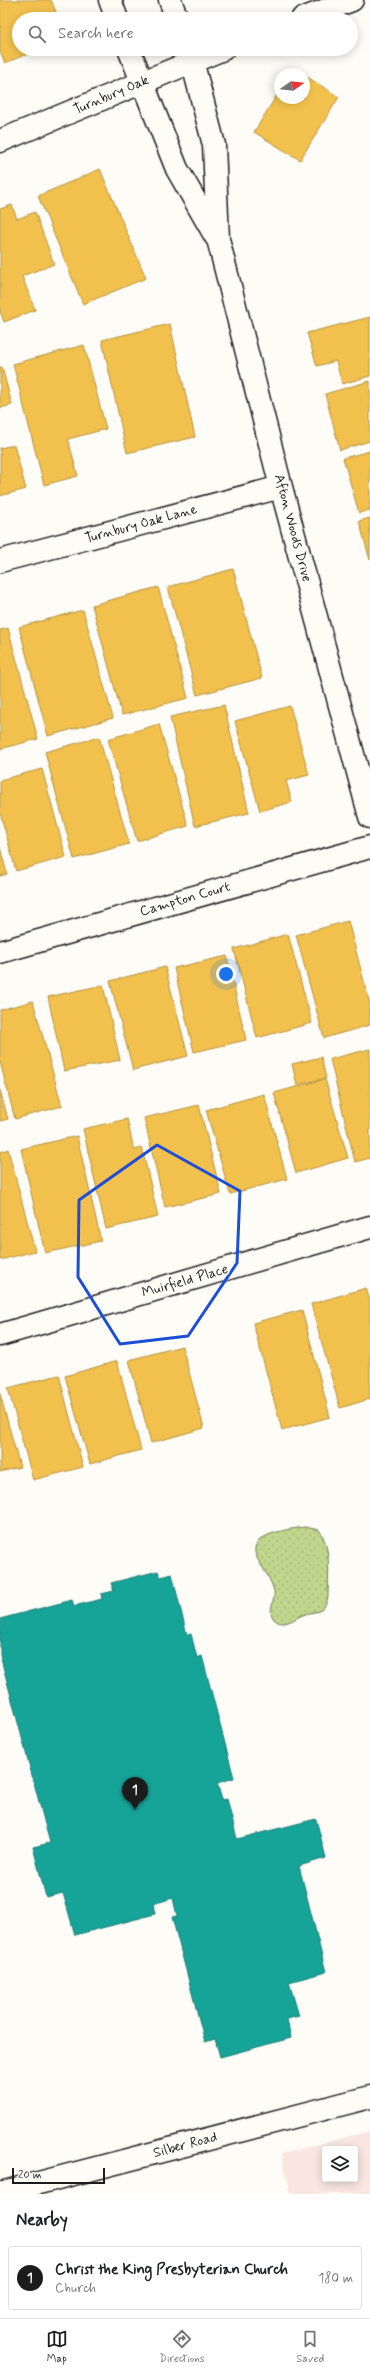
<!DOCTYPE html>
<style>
:root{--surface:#fff;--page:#f2f2f2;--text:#202124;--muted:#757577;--line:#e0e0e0;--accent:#1c1c1c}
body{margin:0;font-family:Mynerve,sans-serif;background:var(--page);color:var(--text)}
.controls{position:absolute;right:12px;bottom:12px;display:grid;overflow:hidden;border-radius:4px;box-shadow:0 2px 10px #0003}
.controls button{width:36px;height:36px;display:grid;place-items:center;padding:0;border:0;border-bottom:1px solid var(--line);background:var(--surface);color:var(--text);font:20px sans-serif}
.compass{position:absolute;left:274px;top:68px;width:36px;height:36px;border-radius:50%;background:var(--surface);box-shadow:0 2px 10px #0003;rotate:76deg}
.scale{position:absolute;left:12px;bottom:10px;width:93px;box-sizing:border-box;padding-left:4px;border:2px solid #1c1c1c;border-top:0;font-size:11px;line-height:14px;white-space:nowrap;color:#1c1c1c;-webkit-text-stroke:3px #fdfcf7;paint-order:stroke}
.you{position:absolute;left:226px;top:974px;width:14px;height:14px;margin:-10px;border:3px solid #fff;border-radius:50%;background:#1a73e8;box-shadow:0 0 0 6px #1a73e833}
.badge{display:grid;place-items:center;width:26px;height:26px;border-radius:50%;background:var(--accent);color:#fff;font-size:13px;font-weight:700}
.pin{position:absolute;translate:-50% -33px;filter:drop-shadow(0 1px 2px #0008)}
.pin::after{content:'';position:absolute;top:21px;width:14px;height:12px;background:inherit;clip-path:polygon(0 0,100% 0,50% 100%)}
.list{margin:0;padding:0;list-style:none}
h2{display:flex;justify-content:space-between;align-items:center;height:52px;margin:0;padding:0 16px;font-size:17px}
h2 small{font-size:13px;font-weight:400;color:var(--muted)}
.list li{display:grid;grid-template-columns:26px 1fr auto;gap:12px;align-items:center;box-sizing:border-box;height:64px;margin:0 8px 8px;padding:0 8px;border:1px solid var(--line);border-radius:4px}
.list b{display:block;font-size:15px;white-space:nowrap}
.list p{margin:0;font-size:13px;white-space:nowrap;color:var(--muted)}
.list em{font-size:13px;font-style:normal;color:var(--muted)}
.icon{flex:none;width:22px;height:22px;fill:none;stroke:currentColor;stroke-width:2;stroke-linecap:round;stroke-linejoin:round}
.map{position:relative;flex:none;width:370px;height:2194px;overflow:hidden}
.search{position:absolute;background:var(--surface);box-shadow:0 2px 10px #0003;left:12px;right:12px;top:12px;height:44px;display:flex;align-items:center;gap:10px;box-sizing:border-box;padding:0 14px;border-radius:22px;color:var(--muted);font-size:15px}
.sheet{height:124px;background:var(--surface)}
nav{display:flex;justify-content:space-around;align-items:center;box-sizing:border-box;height:56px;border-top:1px solid var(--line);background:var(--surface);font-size:11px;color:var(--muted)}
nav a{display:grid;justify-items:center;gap:2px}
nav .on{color:var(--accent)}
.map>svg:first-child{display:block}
.built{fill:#f9e6e0;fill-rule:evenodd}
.park{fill:url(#park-dots);stroke:#6e7954}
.homes{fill:#f2c14e;stroke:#b2903f}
.public{fill:#17a398;stroke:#187a73}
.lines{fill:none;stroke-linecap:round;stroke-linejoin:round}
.street-casing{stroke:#1c1c1c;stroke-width:25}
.secondary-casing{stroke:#1c1c1c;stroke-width:25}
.street{stroke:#fdfcf7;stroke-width:22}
.secondary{stroke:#fdfcf7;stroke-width:22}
.marked{fill:none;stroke:#1d4ed8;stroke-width:3;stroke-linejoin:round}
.labels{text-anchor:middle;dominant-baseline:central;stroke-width:4;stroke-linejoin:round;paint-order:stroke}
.street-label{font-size:14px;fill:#1c1c1c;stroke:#fdfcf7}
</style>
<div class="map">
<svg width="370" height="2194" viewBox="0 0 370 2194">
<defs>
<pattern id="park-dots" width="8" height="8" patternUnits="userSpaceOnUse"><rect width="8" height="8" fill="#c0d68c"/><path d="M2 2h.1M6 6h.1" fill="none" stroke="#a4b778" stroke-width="1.8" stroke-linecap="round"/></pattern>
</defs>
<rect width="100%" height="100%" fill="#fdfcf7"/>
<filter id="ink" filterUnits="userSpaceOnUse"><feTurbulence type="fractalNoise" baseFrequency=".025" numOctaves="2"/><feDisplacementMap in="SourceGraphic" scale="8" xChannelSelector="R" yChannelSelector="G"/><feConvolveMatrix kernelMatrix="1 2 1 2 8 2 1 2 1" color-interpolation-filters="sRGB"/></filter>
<g filter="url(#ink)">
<!-- built -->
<path class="built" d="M370 2131V2194H291L281 2154ZM325 2149H355V2179H325Z"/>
<!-- park -->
<path class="park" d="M305 1527 319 1530C332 1547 328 1577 328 1597 327 1602 325 1607 321 1610 316 1613 308 1612 303 1615 295 1618 284 1628 275 1620 266 1612 276 1600 274 1591 271 1579 263 1569 257 1558 244 1533 292 1529 305 1527Z"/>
<!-- homes -->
<path class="homes" d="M0 0H51L59 19H19V49H40L5 63 0 51Z
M293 69 302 74H290Z
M304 75 339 97 300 160 254 132 280 90V98H304Z
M100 169 146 278 83 304 38 196Z
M12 205 17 219 35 212 54 264 22 276 35 310 4 322 0 311V209Z
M370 317V376L342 384 336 361 317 366 307 333Z
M170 324 195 437 127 453 102 340Z
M84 345 106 429 68 439 78 476 44 485 13 364Z
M0 367H2L12 405 0 408Z
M370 381V441L340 450 325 394Z
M14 445 26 489 0 496V448Z
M370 451V510L359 513 343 458Z
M370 518V560L359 521Z
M233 569 262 678 197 695 168 587Z
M158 587 188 698 122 715 92 605Z
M83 610 113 718 48 736 19 627Z
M8 628 38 739 0 749V630Z
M224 705 249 813 195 826 170 717Z
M290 706 309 775 286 781 292 802 260 811 235 721Z
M159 724 188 826 137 841 108 739Z
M99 737 129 844 74 859 45 752Z
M42 769 66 857 16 871 0 812V780Z
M0 847 7 874 0 876Z
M348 921 370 1004V1025L324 1038 296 935Z
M288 934 312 1023 257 1038 234 949Z
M227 956 246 1040 194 1052 174 968Z
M165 967 188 1056 133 1070 110 981Z
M103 985 120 1060 64 1071 48 997Z
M33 1001 62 1106 15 1119 0 1062V1010Z
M370 1049V1158L355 1162 330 1059Z
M321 1057 326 1078 297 1085 292 1064Z
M325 1079 348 1158 296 1173 274 1093Z
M0 1090 8 1119 0 1121Z
M264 1094 287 1179 230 1194 206 1110Z
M199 1105 221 1194 165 1207 144 1118Z
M127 1119 134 1150 142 1148 158 1217 106 1229 83 1129Z
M77 1136 101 1241 45 1253 21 1149Z
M8 1149 35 1251 0 1260V1152Z
M366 1288 370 1301V1399L340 1408 311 1304Z
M302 1310 330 1417 282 1430 253 1323Z
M182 1346 204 1428 151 1443 129 1360Z
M117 1361 141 1450 90 1464 65 1376Z
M59 1375 83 1467 33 1480 8 1388Z
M0 1394 20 1467 0 1472Z"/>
<!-- public -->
<path class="public" d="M158 1571 160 1577 172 1574 187 1635 191 1634 197 1658 202 1656 234 1778 217 1783 222 1800 227 1799 237 1839 316 1819 326 1858 299 1866 326 1972 289 1982 299 2016 287 2019 291 2038 220 2057 215 2039 205 2042 172 1917 177 1916 173 1898 153 1904 155 1914 75 1935 63 1893 46 1897 33 1847 50 1843 0 1655V1619L72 1600 74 1606 102 1599 101 1594 114 1591 111 1583Z"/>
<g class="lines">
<!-- street casing -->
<g class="street-casing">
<path id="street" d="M110 0 117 19
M170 0 177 19
M302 19 352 0
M129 49 177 169 216 237
M189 49 214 145 218 239 281 487 370 817
M0 141 223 49
M0 561 281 487
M0 952 370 847
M0 1335 370 1227"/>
</g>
<!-- secondary casing -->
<g class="secondary-casing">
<path id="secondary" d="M0 2193 370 2097"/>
</g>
<!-- street -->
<use href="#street" class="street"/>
<!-- secondary -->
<use href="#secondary" class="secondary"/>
</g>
</g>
<!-- marked area -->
<path class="marked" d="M157 1145 240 1191 237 1263 188 1336 120 1344 78 1277 79 1200Z"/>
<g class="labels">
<!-- street labels -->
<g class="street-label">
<text transform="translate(111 95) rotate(-23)">Turnbury Oak</text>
<text transform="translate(141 524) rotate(-15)">Turnbury Oak Lane</text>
<text transform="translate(293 528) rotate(75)">Afton Woods Drive</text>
<text transform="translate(185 899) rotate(-16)">Campton Court</text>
<text transform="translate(185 1281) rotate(-16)">Muirfield Place</text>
<text transform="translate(185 2145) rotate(-15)">Silber Road</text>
</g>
</g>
</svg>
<div class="controls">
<button><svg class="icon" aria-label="layers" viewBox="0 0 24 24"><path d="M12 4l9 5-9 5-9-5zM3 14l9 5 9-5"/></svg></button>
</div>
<svg class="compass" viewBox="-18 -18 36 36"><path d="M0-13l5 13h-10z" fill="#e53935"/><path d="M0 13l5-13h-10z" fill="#757577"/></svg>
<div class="scale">20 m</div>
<div class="you"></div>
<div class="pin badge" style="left:135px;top:1810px">1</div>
<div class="search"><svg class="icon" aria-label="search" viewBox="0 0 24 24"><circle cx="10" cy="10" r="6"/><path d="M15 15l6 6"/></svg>Search here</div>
</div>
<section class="sheet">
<h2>Nearby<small></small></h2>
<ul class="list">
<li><span class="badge">1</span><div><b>Christ the King Presbyterian Church</b><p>Church</p></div><em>180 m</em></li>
</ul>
</section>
<nav>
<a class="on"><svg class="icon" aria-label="map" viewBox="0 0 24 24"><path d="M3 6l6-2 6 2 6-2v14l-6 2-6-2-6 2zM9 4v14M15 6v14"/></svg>Map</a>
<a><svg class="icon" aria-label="directions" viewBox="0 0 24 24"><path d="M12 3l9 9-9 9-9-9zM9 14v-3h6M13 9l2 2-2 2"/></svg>Directions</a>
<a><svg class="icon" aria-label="saved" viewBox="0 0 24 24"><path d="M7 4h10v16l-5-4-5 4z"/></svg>Saved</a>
</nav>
